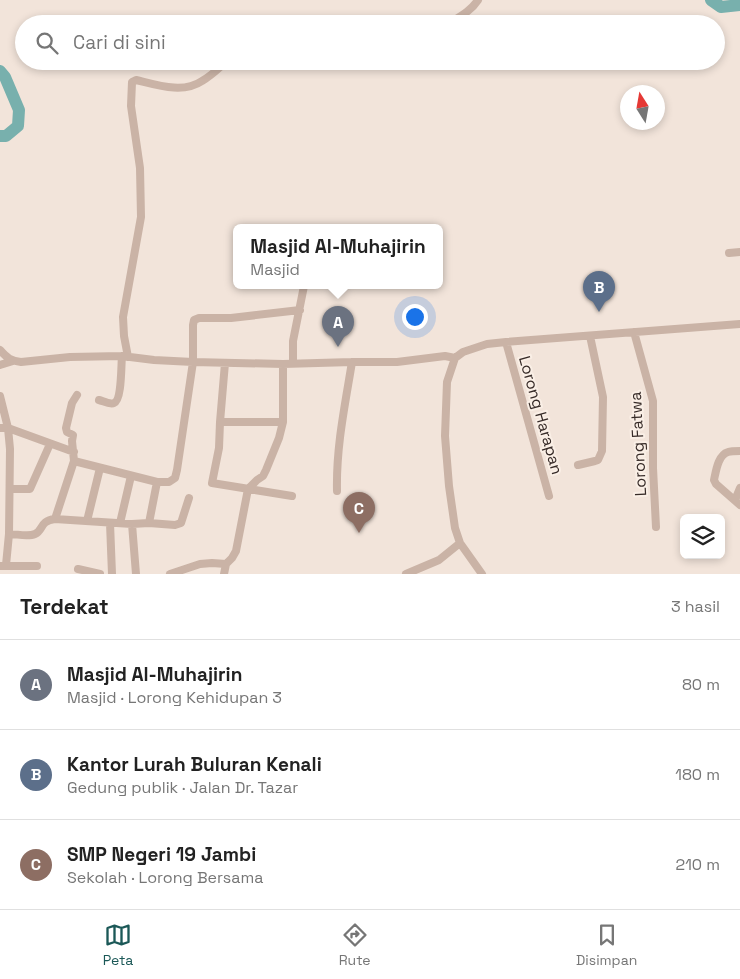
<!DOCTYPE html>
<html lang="id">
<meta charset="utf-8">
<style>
:root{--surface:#fff;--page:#f6f6f6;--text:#222;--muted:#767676;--line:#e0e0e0;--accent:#1b5857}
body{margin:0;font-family:"Space Grotesk",sans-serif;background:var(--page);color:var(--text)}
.controls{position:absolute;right:15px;bottom:15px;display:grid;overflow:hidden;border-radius:8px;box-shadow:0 2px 8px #0003}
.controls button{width:45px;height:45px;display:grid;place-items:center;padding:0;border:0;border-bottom:1px solid var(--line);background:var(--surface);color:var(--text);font:25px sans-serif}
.compass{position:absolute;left:620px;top:85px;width:45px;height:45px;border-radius:50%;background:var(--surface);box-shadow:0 2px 8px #0003;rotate:349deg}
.you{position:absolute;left:414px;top:316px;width:18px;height:18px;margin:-12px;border:4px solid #fff;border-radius:50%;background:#1a73e8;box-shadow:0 0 0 8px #1a73e833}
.badge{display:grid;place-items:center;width:32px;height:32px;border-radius:50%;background:var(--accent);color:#fff;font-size:16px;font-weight:700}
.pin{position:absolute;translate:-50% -41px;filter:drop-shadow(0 1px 2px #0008)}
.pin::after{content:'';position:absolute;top:26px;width:18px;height:15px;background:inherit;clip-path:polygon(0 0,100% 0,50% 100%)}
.popup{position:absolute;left:233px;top:224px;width:210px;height:65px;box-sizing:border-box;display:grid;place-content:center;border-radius:8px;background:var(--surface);filter:drop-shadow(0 1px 4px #0005);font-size:16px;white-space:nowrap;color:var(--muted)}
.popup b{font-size:19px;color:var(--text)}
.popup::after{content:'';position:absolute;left:50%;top:100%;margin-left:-10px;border:10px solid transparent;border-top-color:var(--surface)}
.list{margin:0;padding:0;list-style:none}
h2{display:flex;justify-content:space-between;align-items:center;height:65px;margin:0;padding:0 20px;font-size:21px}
h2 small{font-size:16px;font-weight:400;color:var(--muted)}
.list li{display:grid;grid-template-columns:32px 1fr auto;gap:15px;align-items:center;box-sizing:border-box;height:90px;padding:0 20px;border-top:1px solid var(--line)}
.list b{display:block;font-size:19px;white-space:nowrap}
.list p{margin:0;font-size:16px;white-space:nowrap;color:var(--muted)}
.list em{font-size:16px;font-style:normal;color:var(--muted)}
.icon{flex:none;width:28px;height:28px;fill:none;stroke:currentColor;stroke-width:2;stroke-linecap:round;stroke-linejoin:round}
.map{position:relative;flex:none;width:740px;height:574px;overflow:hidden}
.search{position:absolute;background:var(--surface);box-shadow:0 2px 8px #0003;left:15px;right:15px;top:15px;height:55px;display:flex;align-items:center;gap:12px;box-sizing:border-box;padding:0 18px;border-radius:28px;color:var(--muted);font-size:19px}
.sheet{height:335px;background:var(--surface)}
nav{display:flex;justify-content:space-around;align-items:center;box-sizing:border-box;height:70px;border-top:1px solid var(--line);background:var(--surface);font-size:14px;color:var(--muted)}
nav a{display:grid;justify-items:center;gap:2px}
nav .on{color:var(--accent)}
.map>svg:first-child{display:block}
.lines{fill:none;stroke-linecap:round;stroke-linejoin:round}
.river{stroke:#78b0ad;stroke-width:12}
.minor{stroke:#cab3a6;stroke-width:8}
.labels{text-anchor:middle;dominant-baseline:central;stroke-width:4;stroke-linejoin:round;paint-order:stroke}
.street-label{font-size:16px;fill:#362a27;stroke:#faefe6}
</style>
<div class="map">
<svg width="740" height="574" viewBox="0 0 740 574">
<rect width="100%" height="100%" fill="#f2e4da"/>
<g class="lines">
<!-- river -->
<path class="river" d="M711 0 721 7 740 5
M0 71 5 77 19 110 18 126 6 136H0"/>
<!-- minor -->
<path class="minor" d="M448 24C459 17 471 11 478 0
M338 61 359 64 371 61
M729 253 740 252
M634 332 653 401V468L656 527
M506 342 549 496
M0 350C7 358 11 361 21 362L70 357 122 356 154 360 193 362 283 364 352 362H397L445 356 455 358
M128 357 124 336 123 317 141 217 140 168 131 106 132 82 136 80C157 85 183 94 202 81 211 76 219 68 227 61
M225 363 220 422 219 448 212 483 292 496
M293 363V341L304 286
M0 365 13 361
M0 396 8 428 10 449 9 534C17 534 28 537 35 534 44 530 39 521 55 519L132 524 149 523 175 525 181 523 189 498
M99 400C103 401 110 405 114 403 122 400 121 365 122 356
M220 422H283
M0 428H8L74 452
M740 451C736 451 731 451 728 452 718 455 716 471 714 480L716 484 740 505
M74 461 157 482H169L175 478 177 470 193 362V325L194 320 199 318H231L300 310
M578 465 595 461 598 460 602 451 603 397 590 336
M10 489H30L50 444
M337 491C336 447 345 405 352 362
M735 500 740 488
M55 519 74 461 72 441 73 435 67 432 66 428 72 403 77 395
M87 521 100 468
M110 523 112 574
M120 523 131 476
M149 523 157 482
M132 524 136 574
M6 565 9 534
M0 566H37
M78 569 100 574
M170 574 200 564 212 563 226 564
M224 574 226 564 232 558 236 551 248 489 257 480 263 476 266 470 279 438 283 422V364
M406 574 439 560 460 543
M482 574 460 543 455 528 449 486 445 436 447 382 455 358 463 352 487 344 506 342 740 324"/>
</g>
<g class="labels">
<!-- street labels -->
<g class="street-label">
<text transform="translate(541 415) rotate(74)">Lorong Harapan</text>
<text transform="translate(638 444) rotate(-93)">Lorong Fatwa</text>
</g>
</g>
</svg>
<div class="controls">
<button><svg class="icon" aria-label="layers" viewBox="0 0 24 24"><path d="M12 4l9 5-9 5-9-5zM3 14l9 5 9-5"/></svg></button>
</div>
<svg class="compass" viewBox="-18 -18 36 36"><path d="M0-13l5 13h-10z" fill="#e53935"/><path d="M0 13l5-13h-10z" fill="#767676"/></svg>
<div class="you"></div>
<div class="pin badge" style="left:338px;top:347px;background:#6b7280">A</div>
<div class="popup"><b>Masjid Al-Muhajirin</b>Masjid</div>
<div class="pin badge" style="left:599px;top:312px;background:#5c6f8a">B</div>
<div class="pin badge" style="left:359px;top:533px;background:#8d6e63">C</div>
<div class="search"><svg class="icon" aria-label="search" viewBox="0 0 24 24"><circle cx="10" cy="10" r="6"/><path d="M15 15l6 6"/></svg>Cari di sini</div>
</div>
<section class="sheet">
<h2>Terdekat<small>3 hasil</small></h2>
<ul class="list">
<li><span class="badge" style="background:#6b7280">A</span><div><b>Masjid Al-Muhajirin</b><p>Masjid · Lorong Kehidupan 3</p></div><em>80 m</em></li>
<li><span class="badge" style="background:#5c6f8a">B</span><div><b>Kantor Lurah Buluran Kenali</b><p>Gedung publik · Jalan Dr. Tazar</p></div><em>180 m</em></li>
<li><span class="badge" style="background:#8d6e63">C</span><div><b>SMP Negeri 19 Jambi</b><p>Sekolah · Lorong Bersama</p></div><em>210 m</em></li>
</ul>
</section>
<nav>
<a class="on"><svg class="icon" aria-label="map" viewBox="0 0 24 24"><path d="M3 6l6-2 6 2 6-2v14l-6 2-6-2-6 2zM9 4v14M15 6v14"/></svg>Peta</a>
<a><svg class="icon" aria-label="directions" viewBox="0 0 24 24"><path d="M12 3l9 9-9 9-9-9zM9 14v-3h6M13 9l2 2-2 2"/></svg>Rute</a>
<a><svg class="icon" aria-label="saved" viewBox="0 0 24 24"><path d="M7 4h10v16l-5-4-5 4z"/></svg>Disimpan</a>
</nav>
